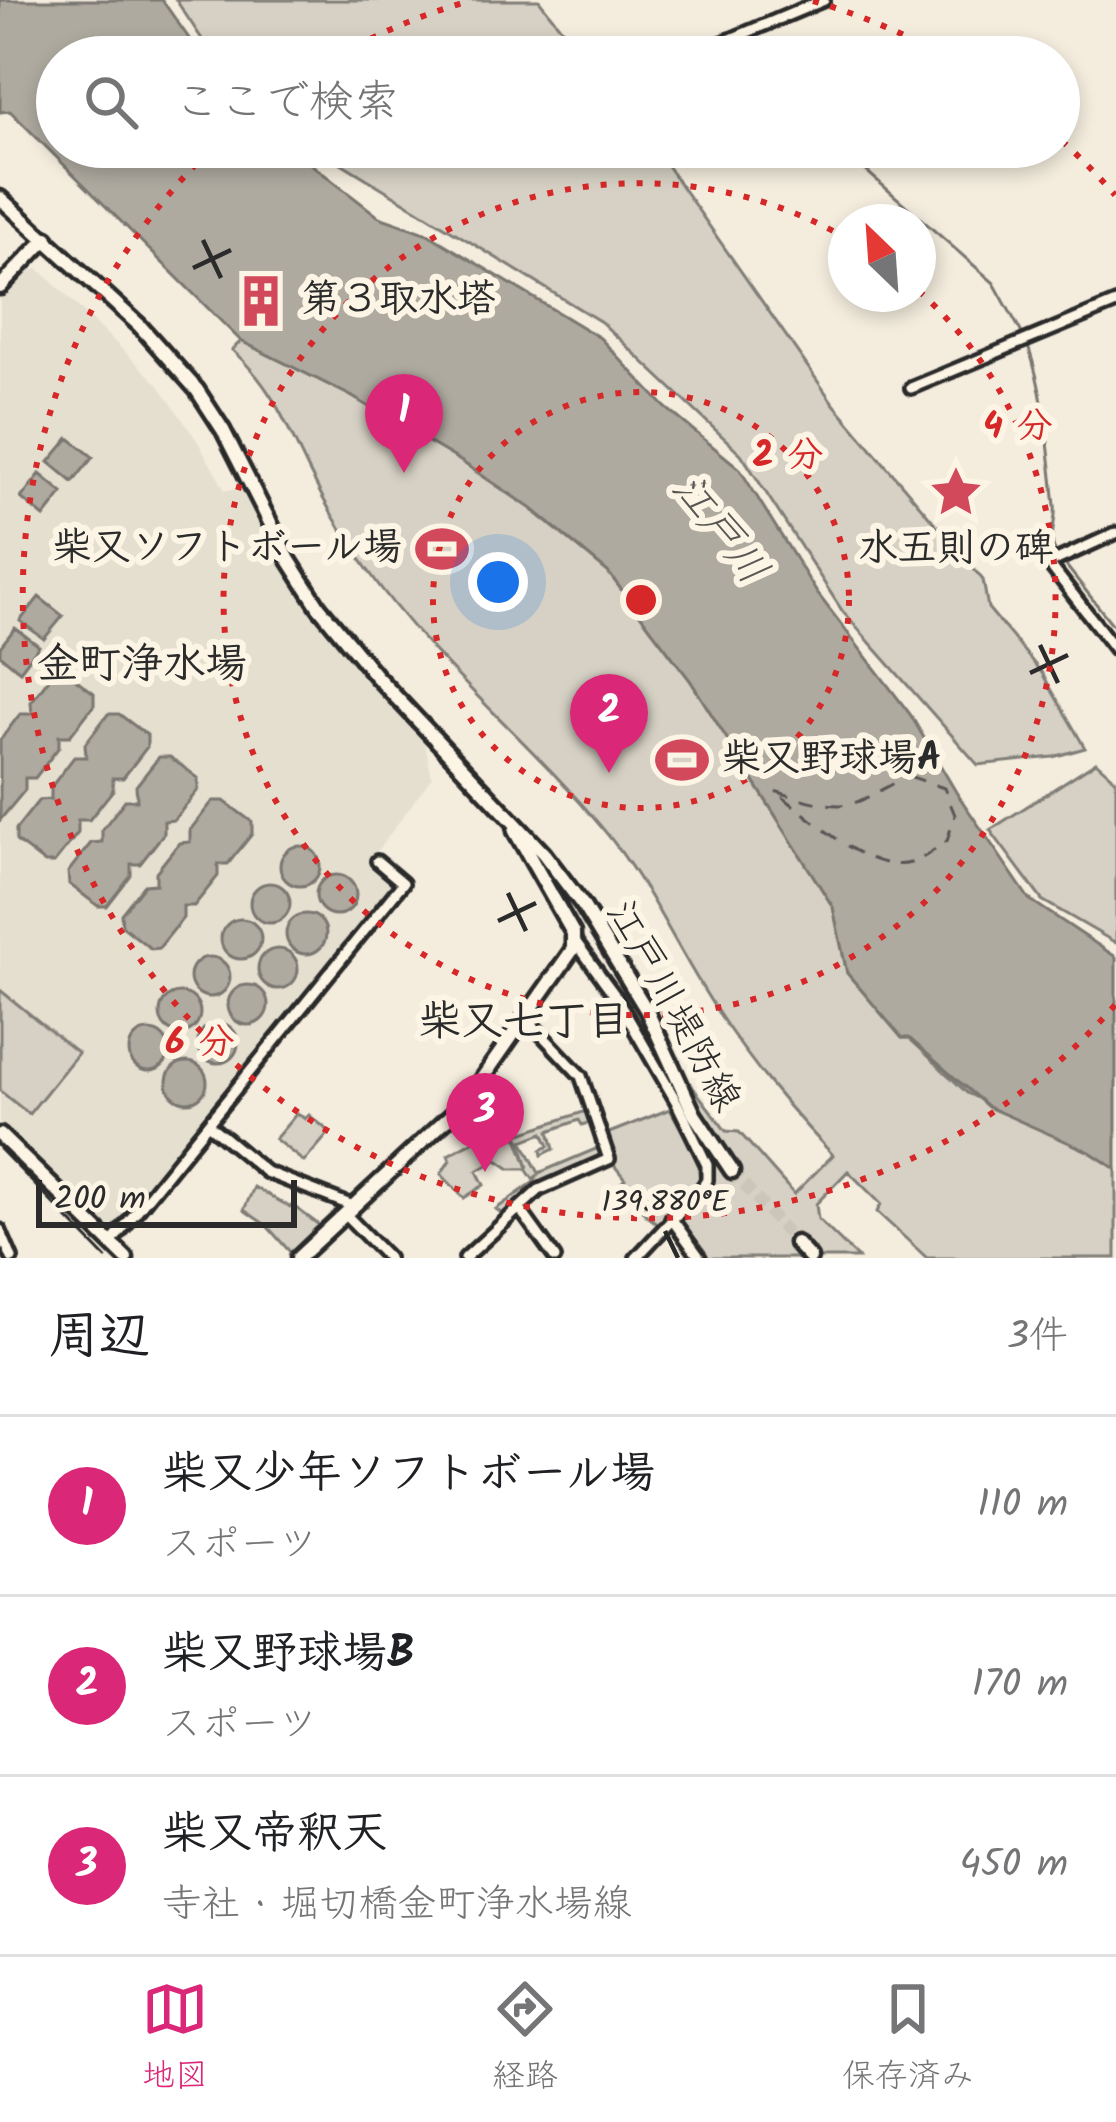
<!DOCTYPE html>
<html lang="ja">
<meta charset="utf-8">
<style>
:root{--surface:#fff;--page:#f2f2f2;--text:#202124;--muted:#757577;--line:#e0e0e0;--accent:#db2777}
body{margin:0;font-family:Kalam,"Klee One",sans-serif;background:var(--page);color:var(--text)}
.compass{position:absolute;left:828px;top:204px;width:108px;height:108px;border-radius:50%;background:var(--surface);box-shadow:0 6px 18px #0003;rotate:335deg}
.scale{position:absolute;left:36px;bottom:30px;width:261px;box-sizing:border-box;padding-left:12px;border:6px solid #2b2b2b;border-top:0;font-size:33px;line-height:42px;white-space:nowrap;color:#2b2b2b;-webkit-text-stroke:9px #fcf5e5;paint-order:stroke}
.you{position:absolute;left:498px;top:582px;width:42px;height:42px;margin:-30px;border:9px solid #fff;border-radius:50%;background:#1a73e8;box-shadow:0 0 0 18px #1a73e833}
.badge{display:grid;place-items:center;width:78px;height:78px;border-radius:50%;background:var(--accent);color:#fff;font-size:39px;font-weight:700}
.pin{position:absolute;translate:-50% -99px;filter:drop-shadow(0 3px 6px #0008)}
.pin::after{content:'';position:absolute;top:63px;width:42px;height:36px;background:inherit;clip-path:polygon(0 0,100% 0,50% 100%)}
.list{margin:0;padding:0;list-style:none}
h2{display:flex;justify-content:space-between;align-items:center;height:156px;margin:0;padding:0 48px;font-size:51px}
h2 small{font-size:39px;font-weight:400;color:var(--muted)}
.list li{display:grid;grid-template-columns:78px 1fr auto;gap:36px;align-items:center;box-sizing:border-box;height:180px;padding:0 48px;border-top:3px solid var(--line)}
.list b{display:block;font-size:45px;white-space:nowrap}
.list p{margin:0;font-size:39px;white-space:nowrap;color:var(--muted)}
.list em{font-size:39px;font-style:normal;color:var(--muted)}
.icon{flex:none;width:66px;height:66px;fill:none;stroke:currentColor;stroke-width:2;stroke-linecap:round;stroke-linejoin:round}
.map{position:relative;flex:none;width:1116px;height:1258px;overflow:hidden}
.search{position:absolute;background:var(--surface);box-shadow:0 6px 18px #0003;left:36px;right:36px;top:36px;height:132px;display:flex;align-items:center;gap:30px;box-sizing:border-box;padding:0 42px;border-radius:66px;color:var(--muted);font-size:45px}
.sheet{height:696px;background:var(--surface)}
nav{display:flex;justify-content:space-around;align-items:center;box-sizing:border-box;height:168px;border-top:3px solid var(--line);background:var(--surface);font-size:33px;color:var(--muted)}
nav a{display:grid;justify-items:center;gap:6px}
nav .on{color:var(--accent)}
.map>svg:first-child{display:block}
.built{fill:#e5dfd0}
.green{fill:#d6d1c4;stroke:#807e78;stroke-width:3}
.water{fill:#afaaa0;stroke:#7a7771;stroke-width:3}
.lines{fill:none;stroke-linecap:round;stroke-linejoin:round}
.stream{stroke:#7a7771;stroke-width:3}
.ferry{stroke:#595754;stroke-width:3;stroke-dasharray:15 12;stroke-linecap:butt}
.secondary-tunnel{stroke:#ccc6ba;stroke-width:12;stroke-dasharray:12 6;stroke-linecap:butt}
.street-casing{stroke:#2b2b2b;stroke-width:18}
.secondary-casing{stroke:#2b2b2b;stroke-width:21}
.street{stroke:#fcf5e5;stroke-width:9}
.secondary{stroke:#fcf5e5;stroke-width:12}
.rail{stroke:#2b2b2b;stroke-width:3}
.ticks{fill:none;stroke:#2b2b2b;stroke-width:4.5}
.ring{fill:none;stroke:#d62828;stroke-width:6;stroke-dasharray:6 12}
.labels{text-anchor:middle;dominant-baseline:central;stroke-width:12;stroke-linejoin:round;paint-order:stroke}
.poi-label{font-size:39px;font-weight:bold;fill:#2b2b2b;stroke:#fcf5e5;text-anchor:start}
.street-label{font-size:39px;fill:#2b2b2b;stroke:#fcf5e5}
.water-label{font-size:42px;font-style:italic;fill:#595754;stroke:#fcf5e5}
.neighbourhood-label{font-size:42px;font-weight:bold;fill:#2b2b2b;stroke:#fcf5e5}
.ticks-label{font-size:30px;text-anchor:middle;fill:#2b2b2b;stroke:#fcf5e5;stroke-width:12;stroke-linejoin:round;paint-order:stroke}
.centre{fill:#d62828;stroke:#fcf5e5;stroke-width:6}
.ring-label{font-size:36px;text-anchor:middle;font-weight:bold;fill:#d62828;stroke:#fcf5e5;stroke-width:12;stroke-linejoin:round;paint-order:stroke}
</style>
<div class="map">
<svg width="1116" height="1258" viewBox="0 0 1116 1258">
<rect width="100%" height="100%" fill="#f4edde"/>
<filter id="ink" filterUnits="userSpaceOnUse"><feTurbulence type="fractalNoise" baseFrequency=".00833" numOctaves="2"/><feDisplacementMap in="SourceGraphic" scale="24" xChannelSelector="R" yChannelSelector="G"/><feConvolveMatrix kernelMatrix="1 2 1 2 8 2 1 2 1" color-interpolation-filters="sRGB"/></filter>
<g filter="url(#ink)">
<!-- built -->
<path class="built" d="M38 268 158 384 198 442 225 490 242 489 313 614 425 745 432 777 370 861 397 884 114 1231 0 1125V295L18 279Z"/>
<!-- green -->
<path class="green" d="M176 0H539L584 57H214Z
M315 147H654L833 403 983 580 988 608 1042 673 1085 748 1053 757 978 765 843 612 741 454 601 322Z
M241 341 351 396 459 460 530 508 608 572 690 680 833 907 847 973 902 1038H909L967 1093 1090 1152 1116 1169V1258H927L877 1212 881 1204 848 1171 816 1204 818 1219 858 1258H820L799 1240 792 1247 796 1258H706L679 1216C712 1189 721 1185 704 1143L729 1177 738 1170 686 1084 689 1082 726 1131 739 1132 794 1194 833 1155C788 1108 749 1062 714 1006 676 948 648 882 603 829 528 738 432 663 365 566 344 536 325 504 309 471 285 423 274 388 232 350Z
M1096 762 1116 780V943L1042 900 990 830Z
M0 990 78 1053 29 1114 0 1091Z
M670 1109 698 1160 700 1185 659 1225 646 1215 621 1183 625 1179 613 1164 604 1135Z
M586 1111 591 1122 582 1125 579 1120 549 1131 554 1149 542 1155 541 1150 549 1146 543 1133 522 1141 539 1173 598 1148 602 1157 536 1187 505 1216 496 1209 534 1182 538 1175 533 1179 526 1169H510L497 1160 477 1171 484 1185 464 1198 441 1174 450 1160 448 1155 493 1131 516 1135 528 1168 518 1134Z
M297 1113 305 1119 309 1115 330 1132 304 1162 275 1139Z
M254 1187 290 1207 292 1205 319 1225 291 1253 267 1226 244 1210Z"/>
<!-- water -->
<path class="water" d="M0 0H162L202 57H57V147H289L379 217 428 234 600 338 665 407 739 468 817 593 910 714 956 792 1029 899 1116 957V1169L1090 1152 988 1107 909 1038H902L847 973 833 907 690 680 608 572 531 508 459 460 351 396 241 341 10 111 0 112Z
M69 438 93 457 73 482 49 462Z
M40 474 63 493 44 517 21 498Z
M39 597 63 616 44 639 20 621Z
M15 628 39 646 20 671 0 655V647Z
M54 672H66L94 693V705L70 736H59V747L35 778H25V790L0 820V740L20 714H32L31 702Z
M108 714H119L147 735V747L123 778H113V790L89 820H78V833L54 863H45L16 841V829L39 800 51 799V787L74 757H86L85 744Z
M159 757H170L198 778V790L174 820 164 821V833L140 864H131V875L107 906H98L69 884 68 872 91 843 102 842V830L125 800H137L136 786Z
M213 801H224L252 822V834L228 864H218V876L194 906H183V918L159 948 151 949 122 926 121 914 144 885 156 884V872L179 843 190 842V830Z
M280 866a20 20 0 1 1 40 0a20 20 0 1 1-40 0Z
M316 895a20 20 0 1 1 40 0a20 20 0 1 1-40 0Z
M250 903a20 20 0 1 1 40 0a20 20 0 1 1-40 0Z
M286 934a20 20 0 1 1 40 0a20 20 0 1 1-40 0Z
M221 939a20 20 0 1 1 40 0a20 20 0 1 1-40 0Z
M258 969a20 20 0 1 1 40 0a20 20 0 1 1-40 0Z
M190 977a20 20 0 1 1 40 0a20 20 0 1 1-40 0Z
M228 1005a20 20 0 1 1 40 0a20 20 0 1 1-40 0Z
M160 1013a20 20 0 1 1 40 0a20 20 0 1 1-40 0Z
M198 1043a20 20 0 1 1 40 0a20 20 0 1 1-40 0Z
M129 1051a20 20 0 1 1 40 0a20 20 0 1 1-40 0Z
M167 1082a20 20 0 1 1 40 0a20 20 0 1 1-40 0Z"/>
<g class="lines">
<!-- stream -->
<path class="stream" d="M839 147 994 283 1024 337
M1028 346C1045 396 1049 452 1055 505 1057 521 1048 536 1055 551
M1064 563 1116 629"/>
<!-- ferry -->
<path class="ferry" d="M909 776 944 788 955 815 947 841C937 847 925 858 914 862 868 878 811 815 774 791 797 797 831 810 854 803 869 798 891 783 909 776Z"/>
<!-- secondary-tunnel -->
<path class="secondary-tunnel" d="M732 1171 796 1243"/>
<!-- street casing -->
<g class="street-casing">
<path id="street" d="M688 57 824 0
M911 388 1116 303
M1036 547 1116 650
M1050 563 1116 533
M575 941 616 997 676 1101 707 1165V1180L702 1188 636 1258
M208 1124 266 1172 353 1206
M519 1208 555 1258
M345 1214 388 1258
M671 1218 700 1258
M0 1230 12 1258
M111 1243 403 883 377 861
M465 1258 539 1190 609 1159 581 1076 525 1017"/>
</g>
<!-- secondary casing -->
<g class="secondary-casing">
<path id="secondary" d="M0 198 139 325 197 390 223 430 289 560 319 607 376 676 544 854 582 904 647 1011 694 1114 732 1171
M0 287 47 238
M0 1135 126 1258
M796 1243 810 1258
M298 1258 467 1100 573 949V933L515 831"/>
</g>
<!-- street -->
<use href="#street" class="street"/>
<!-- secondary -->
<use href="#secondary" class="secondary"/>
<!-- rail -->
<path class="rail" d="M0 1149 106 1258"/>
</g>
</g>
<!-- ticks -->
<path class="ticks" d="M203 240 221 278M193 268 231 250M1040 645 1058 683M1030 673 1068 655M508 893 526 931M498 921 536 903M665 1231 678 1258"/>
<!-- distance rings -->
<g class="ring">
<circle cx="641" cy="600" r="208"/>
<path d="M919 291A416 416 0 1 1 846 238"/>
<path d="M1115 1005A623 623 0 1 1 212 148M339 55A623 623 0 0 1 469 1M813 1A623 623 0 0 1 943 55M1062 141A623 623 0 0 1 1115 195"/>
</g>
<!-- icons -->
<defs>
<g id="building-bare" transform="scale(4.14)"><path d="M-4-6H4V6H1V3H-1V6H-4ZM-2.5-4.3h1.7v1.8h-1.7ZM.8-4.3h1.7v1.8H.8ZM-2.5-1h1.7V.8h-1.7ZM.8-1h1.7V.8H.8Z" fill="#d1495b" stroke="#fcf5e5" stroke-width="2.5" paint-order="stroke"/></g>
<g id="sight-bare" transform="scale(4.14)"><path d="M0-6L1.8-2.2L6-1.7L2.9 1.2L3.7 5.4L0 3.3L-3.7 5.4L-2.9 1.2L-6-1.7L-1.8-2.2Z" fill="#d1495b" stroke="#fcf5e5" stroke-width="2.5" paint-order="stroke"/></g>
<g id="stadium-bare" transform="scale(4.14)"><path d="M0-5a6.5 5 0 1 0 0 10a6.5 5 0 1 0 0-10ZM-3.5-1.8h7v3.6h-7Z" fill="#d1495b" stroke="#fcf5e5" stroke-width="2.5" paint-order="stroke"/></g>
</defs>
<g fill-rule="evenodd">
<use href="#building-bare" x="261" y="301"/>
<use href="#sight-bare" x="956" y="492"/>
<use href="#stadium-bare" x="442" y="549"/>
<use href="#stadium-bare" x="682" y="760"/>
</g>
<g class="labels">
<!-- poi labels -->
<g class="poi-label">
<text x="301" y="301">第３取水塔</text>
<text x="402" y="549" text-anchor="end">柴又ソフトボール場</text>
<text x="956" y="550" text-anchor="middle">水五則の碑</text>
<text x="722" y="760">柴又野球場A</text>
</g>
<!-- street labels -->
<g class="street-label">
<text transform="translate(672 1007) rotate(61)">江戸川堤防線</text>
</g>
<!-- water labels -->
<g class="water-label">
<text transform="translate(719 530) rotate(52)">江戸川</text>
</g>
<!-- neighbourhood labels -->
<g class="neighbourhood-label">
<text x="142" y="665">金町浄水場</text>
<text x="524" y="1022">柴又七丁目</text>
</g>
</g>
<g class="ticks-label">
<text x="665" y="1211">139.880°E</text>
</g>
<circle cx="641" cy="600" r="18" class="centre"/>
<g class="ring-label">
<text x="1018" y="437">4 分</text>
<text x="788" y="466">2 分</text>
<text x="200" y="1053">6 分</text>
</g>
</svg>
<svg class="compass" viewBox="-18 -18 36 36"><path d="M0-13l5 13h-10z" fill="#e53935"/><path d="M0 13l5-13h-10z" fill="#757577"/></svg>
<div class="scale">200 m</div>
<div class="you"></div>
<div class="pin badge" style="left:404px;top:473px">1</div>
<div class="pin badge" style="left:609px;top:773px">2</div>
<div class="pin badge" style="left:485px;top:1172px">3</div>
<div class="search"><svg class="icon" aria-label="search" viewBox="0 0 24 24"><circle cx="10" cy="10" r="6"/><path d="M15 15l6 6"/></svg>ここで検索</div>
</div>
<section class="sheet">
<h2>周辺<small>3件</small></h2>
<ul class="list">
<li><span class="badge">1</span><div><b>柴又少年ソフトボール場</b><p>スポーツ</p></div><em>110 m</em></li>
<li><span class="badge">2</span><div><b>柴又野球場B</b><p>スポーツ</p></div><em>170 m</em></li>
<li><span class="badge">3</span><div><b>柴又帝釈天</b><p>寺社 · 堀切橋金町浄水場線</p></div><em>450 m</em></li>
</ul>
</section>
<nav>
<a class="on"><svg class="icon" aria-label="map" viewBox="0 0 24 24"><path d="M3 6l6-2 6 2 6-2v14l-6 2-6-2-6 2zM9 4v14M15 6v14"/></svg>地図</a>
<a><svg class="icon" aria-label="directions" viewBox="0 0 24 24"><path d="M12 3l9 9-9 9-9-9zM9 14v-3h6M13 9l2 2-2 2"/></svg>経路</a>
<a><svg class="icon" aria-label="saved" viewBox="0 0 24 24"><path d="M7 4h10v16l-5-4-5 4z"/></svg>保存済み</a>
</nav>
